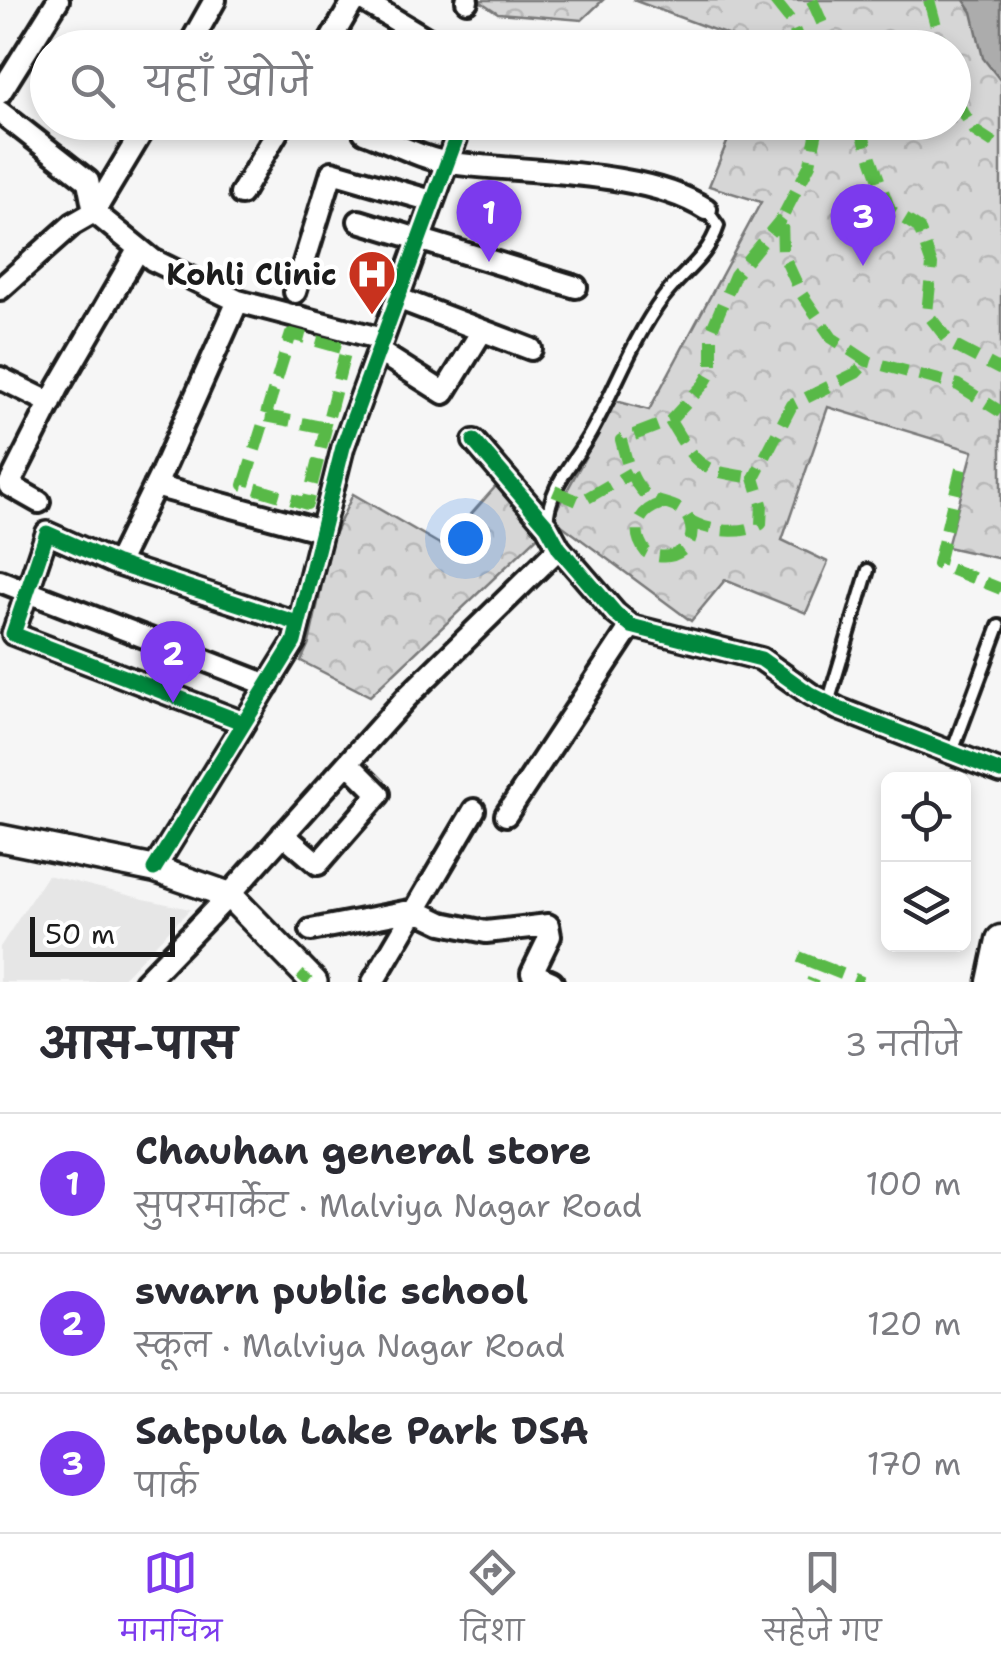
<!DOCTYPE html>
<html lang="hi">
<meta charset="utf-8">
<style>
:root{--surface:#fff;--page:#f7f7f7;--text:#2b2b33;--muted:#7c7c81;--line:#e1e1e2;--accent:#7c3aed}
body{margin:0;font-family:"Shantell Sans","Playpen Sans Deva",sans-serif;background:var(--page);color:var(--text)}
.controls{position:absolute;right:30px;bottom:30px;display:grid;overflow:hidden;border-radius:15px;box-shadow:0 5px 15px #0003}
.controls button{width:90px;height:90px;display:grid;place-items:center;padding:0;border:0;border-bottom:2px solid var(--line);background:var(--surface);color:var(--text);font:50px sans-serif}
.scale{position:absolute;left:30px;bottom:25px;width:145px;box-sizing:border-box;padding-left:10px;border:5px solid #1c1c1c;border-top:0;font-size:28px;line-height:35px;white-space:nowrap;color:#1c1c1c;-webkit-text-stroke:8px #fff;paint-order:stroke}
.you{position:absolute;left:465px;top:538px;width:35px;height:35px;margin:-25px;border:8px solid #fff;border-radius:50%;background:#1a73e8;box-shadow:0 0 0 15px #1a73e833}
.badge{display:grid;place-items:center;width:65px;height:65px;border-radius:50%;background:var(--accent);color:#fff;font-size:32px;font-weight:700}
.pin{position:absolute;translate:-50% -82px;filter:drop-shadow(0 2px 5px #0008)}
.pin::after{content:'';position:absolute;top:52px;width:35px;height:30px;background:inherit;clip-path:polygon(0 0,100% 0,50% 100%)}
.list{margin:0;padding:0;list-style:none}
h2{display:flex;justify-content:space-between;align-items:center;height:130px;margin:0;padding:0 40px;font-size:42px}
h2 small{font-size:32px;font-weight:400;color:var(--muted)}
.list li{display:grid;grid-template-columns:65px 1fr auto;gap:30px;align-items:center;box-sizing:border-box;height:140px;padding:0 40px;border-top:2px solid var(--line)}
.list b{display:block;font-size:38px;white-space:nowrap}
.list p{margin:0;font-size:32px;white-space:nowrap;color:var(--muted)}
.list em{font-size:32px;font-style:normal;color:var(--muted)}
.icon{flex:none;width:55px;height:55px;fill:none;stroke:currentColor;stroke-width:2;stroke-linecap:round;stroke-linejoin:round}
.map{position:relative;flex:none;width:1001px;height:982px;overflow:hidden}
.search{position:absolute;background:var(--surface);box-shadow:0 5px 15px #0003;left:30px;right:30px;top:30px;height:110px;display:flex;align-items:center;gap:25px;box-sizing:border-box;padding:0 35px;border-radius:55px;color:var(--muted);font-size:38px}
.sheet{height:550px;background:var(--surface)}
nav{display:flex;justify-content:space-around;align-items:center;box-sizing:border-box;height:140px;border-top:2px solid var(--line);background:var(--surface);font-size:28px;color:var(--muted)}
nav a{display:grid;justify-items:center;gap:5px}
nav .on{color:var(--accent)}
.map>svg:first-child{display:block}
.built{fill:#e6e6e6}
.forest{fill:url(#forest-crowns);stroke:#797979;stroke-width:2.5}
.water{fill:#acacac;stroke:#727272;stroke-width:2.5}
.lines{fill:none;stroke-linecap:round;stroke-linejoin:round}
.service-casing{stroke:#1c1c1c;stroke-width:18}
.minor-casing{stroke:#1c1c1c;stroke-width:28}
.tertiary-casing{stroke:#1c1c1c;stroke-width:32}
.secondary-casing{stroke:#1c1c1c;stroke-width:35}
.service{stroke:#fff;stroke-width:10}
.minor{stroke:#fff;stroke-width:20}
.tertiary{stroke:#fff;stroke-width:25}
.secondary{stroke:#fff;stroke-width:28}
.quiet{stroke:#58b947;stroke-width:12;stroke-dasharray:25 12;stroke-linecap:butt}
.cycleway-casing{stroke:#fff;stroke-width:21}
.cycleway{stroke:#00873e;stroke-width:15}
.labels{text-anchor:middle;dominant-baseline:central;stroke-width:9;stroke-linejoin:round;paint-order:stroke}
.poi-label{font-size:30px;font-weight:bold;fill:#1c1c1c;stroke:#fff;text-anchor:end}
</style>
<div class="map">
<svg width="1001" height="982" viewBox="0 0 1001 982">
<defs>
<pattern id="forest-crowns" width="20" height="18" patternUnits="userSpaceOnUse" patternTransform="scale(2.5)"><rect width="20" height="18" fill="#d6d6d6"/><path d="M2 6a3 3 0 1 1 6 0M12 15a3 3 0 1 1 6 0" fill="none" stroke="#b7b7b7"/></pattern>
</defs>
<rect width="100%" height="100%" fill="#f6f6f6"/>
<filter id="ink" filterUnits="userSpaceOnUse"><feTurbulence type="fractalNoise" baseFrequency=".01" numOctaves="2"/><feDisplacementMap in="SourceGraphic" scale="20" xChannelSelector="R" yChannelSelector="G"/><feConvolveMatrix kernelMatrix="1 2 1 2 8 2 1 2 1" color-interpolation-filters="sRGB"/></filter>
<g filter="url(#ink)">
<!-- built -->
<path class="built" d="M47 875 144 899 190 909 119 982H0V947Z"/>
<!-- forest -->
<path class="forest" d="M478 0H603L582 20 498 13Z
M633 0H1001V559L947 547 973 451 828 407 782 540 828 562 806 613 725 580 691 621 552 518 616 401 649 410 761 202 709 186 735 123 954 122V48L760 47Z
M512 468 550 525 370 696 301 661 309 643 332 539 353 494 443 546Z"/>
<!-- water -->
<path class="water" d="M964 0H1001V81L983 58 972 12Z"/>
<g class="lines">
<!-- service casing -->
<g class="service-casing">
<path id="service" d="M547 523C550 484 571 467 590 434 615 390 632 340 663 298 683 271 707 259 718 226L706 209
M828 703 868 570
M952 752 999 626"/>
</g>
<!-- minor casing -->
<g class="minor-casing">
<path id="minor" d="M362 0 442 48
M467 0V1
M188 48 215 0
M326 48 354 0
M0 93 58 0
M0 112 88 181 94 212 153 260 238 301 382 339
M364 132C392 142 422 159 451 163 524 173 644 169 706 209
M241 194 283 122
M359 221 576 287
M0 289 73 224 94 212 148 122
M295 292 332 172 432 201
M397 298 531 349
M378 351 444 393 482 331
M0 378 51 403
M474 441 547 526 559 548 615 613 631 626 761 659 810 694 839 709 1001 772
M155 486 322 531
M39 502 9 485 58 388 138 250
M117 564 160 476 238 301
M0 581 268 685
M244 723 13 634 47 533 117 564 297 623
M506 815 631 626
M283 834 318 864 379 794 348 763
M154 869 294 642 343 447 462 122
M311 930 415 910 442 923 486 932 548 925 550 936 532 973 552 982
M145 982 229 895 407 697 559 548
M373 982 474 810"/>
</g>
<!-- tertiary casing -->
<g class="tertiary-casing">
<path id="tertiary" d="M0 838 154 869 229 895 314 982"/>
</g>
<!-- secondary casing -->
<g class="secondary-casing">
<path id="secondary" d="M992 982 1001 940"/>
</g>
<!-- service -->
<use href="#service" class="service"/>
<!-- minor -->
<use href="#minor" class="minor"/>
<!-- tertiary -->
<use href="#tertiary" class="tertiary"/>
<!-- secondary -->
<use href="#secondary" class="secondary"/>
<!-- quiet -->
<path class="quiet" d="M774 0 790 20 802 48
M812 0 833 48
M929 0 942 48
M954 98 975 131 1001 148
M819 122 810 164 782 218 783 254 801 293 832 338 867 361 958 385 1001 412
M858 122 890 210 919 228 932 265 927 313 951 344 1001 370
M266 416 326 428 346 349 291 334 244 485 307 504 326 428 347 434
M670 421C699 469 699 470 754 478
M961 469 938 564 1001 589
M554 491 580 502 631 473
M660 504C636 512 631 533 646 552 668 565 701 549 689 520 680 500 656 507 643 492 630 478 626 458 621 440L670 421 704 384 712 370V329L735 275 782 218
M688 519C706 532 743 535 761 524L762 504 754 478 792 405 856 373 867 361
M799 957 819 965 812 982
M819 965 862 982
M301 982 308 974"/>
<!-- cycleway casing -->
<g class="cycleway-casing">
<path id="cycleway" d="M474 441 547 526 559 548 615 613 631 626 761 659 810 694 839 709 1001 772
M244 723 13 634 47 533 117 564 297 623
M154 869 294 642 343 447 462 122"/>
</g>
<!-- cycleway -->
<use href="#cycleway" class="cycleway"/>
</g>
</g>
<!-- icons -->
<defs>
<g id="hospital-pin" transform="scale(2.5)"><path d="M0 17L-7.5 6A9.5 9.5 0 1 1 7.5 6Z" fill="#c8321e" stroke="#fff"/><path d="M-5-5h3v3.5h4V-5h3V5h-3V1.5h-4V5h-3Z" fill="#fff"/></g>
</defs>
<g fill-rule="evenodd">
<use href="#hospital-pin" x="372" y="274"/>
</g>
<g class="labels">
<!-- poi labels -->
<g class="poi-label">
<text x="337" y="274">Kohli Clinic</text>
</g>
</g>
</svg>
<div class="controls">
<button><svg class="icon" aria-label="locate" viewBox="0 0 24 24"><circle cx="12" cy="12" r="6"/><path d="M12 2v4M12 18v4M2 12h4M18 12h4"/></svg></button>
<button><svg class="icon" aria-label="layers" viewBox="0 0 24 24"><path d="M12 4l9 5-9 5-9-5zM3 14l9 5 9-5"/></svg></button>
</div>
<div class="scale">50 m</div>
<div class="you"></div>
<div class="pin badge" style="left:489px;top:262px">1</div>
<div class="pin badge" style="left:173px;top:703px">2</div>
<div class="pin badge" style="left:863px;top:266px">3</div>
<div class="search"><svg class="icon" aria-label="search" viewBox="0 0 24 24"><circle cx="10" cy="10" r="6"/><path d="M15 15l6 6"/></svg>यहाँ खोजें</div>
</div>
<section class="sheet">
<h2>आस-पास<small>3 नतीजे</small></h2>
<ul class="list">
<li><span class="badge">1</span><div><b>Chauhan general store</b><p>सुपरमार्केट · Malviya Nagar Road</p></div><em>100 m</em></li>
<li><span class="badge">2</span><div><b>swarn public school</b><p>स्कूल · Malviya Nagar Road</p></div><em>120 m</em></li>
<li><span class="badge">3</span><div><b>Satpula Lake Park DSA</b><p>पार्क</p></div><em>170 m</em></li>
</ul>
</section>
<nav>
<a class="on"><svg class="icon" aria-label="map" viewBox="0 0 24 24"><path d="M3 6l6-2 6 2 6-2v14l-6 2-6-2-6 2zM9 4v14M15 6v14"/></svg>मानचित्र</a>
<a><svg class="icon" aria-label="directions" viewBox="0 0 24 24"><path d="M12 3l9 9-9 9-9-9zM9 14v-3h6M13 9l2 2-2 2"/></svg>दिशा</a>
<a><svg class="icon" aria-label="saved" viewBox="0 0 24 24"><path d="M7 4h10v16l-5-4-5 4z"/></svg>सहेजे गए</a>
</nav>
